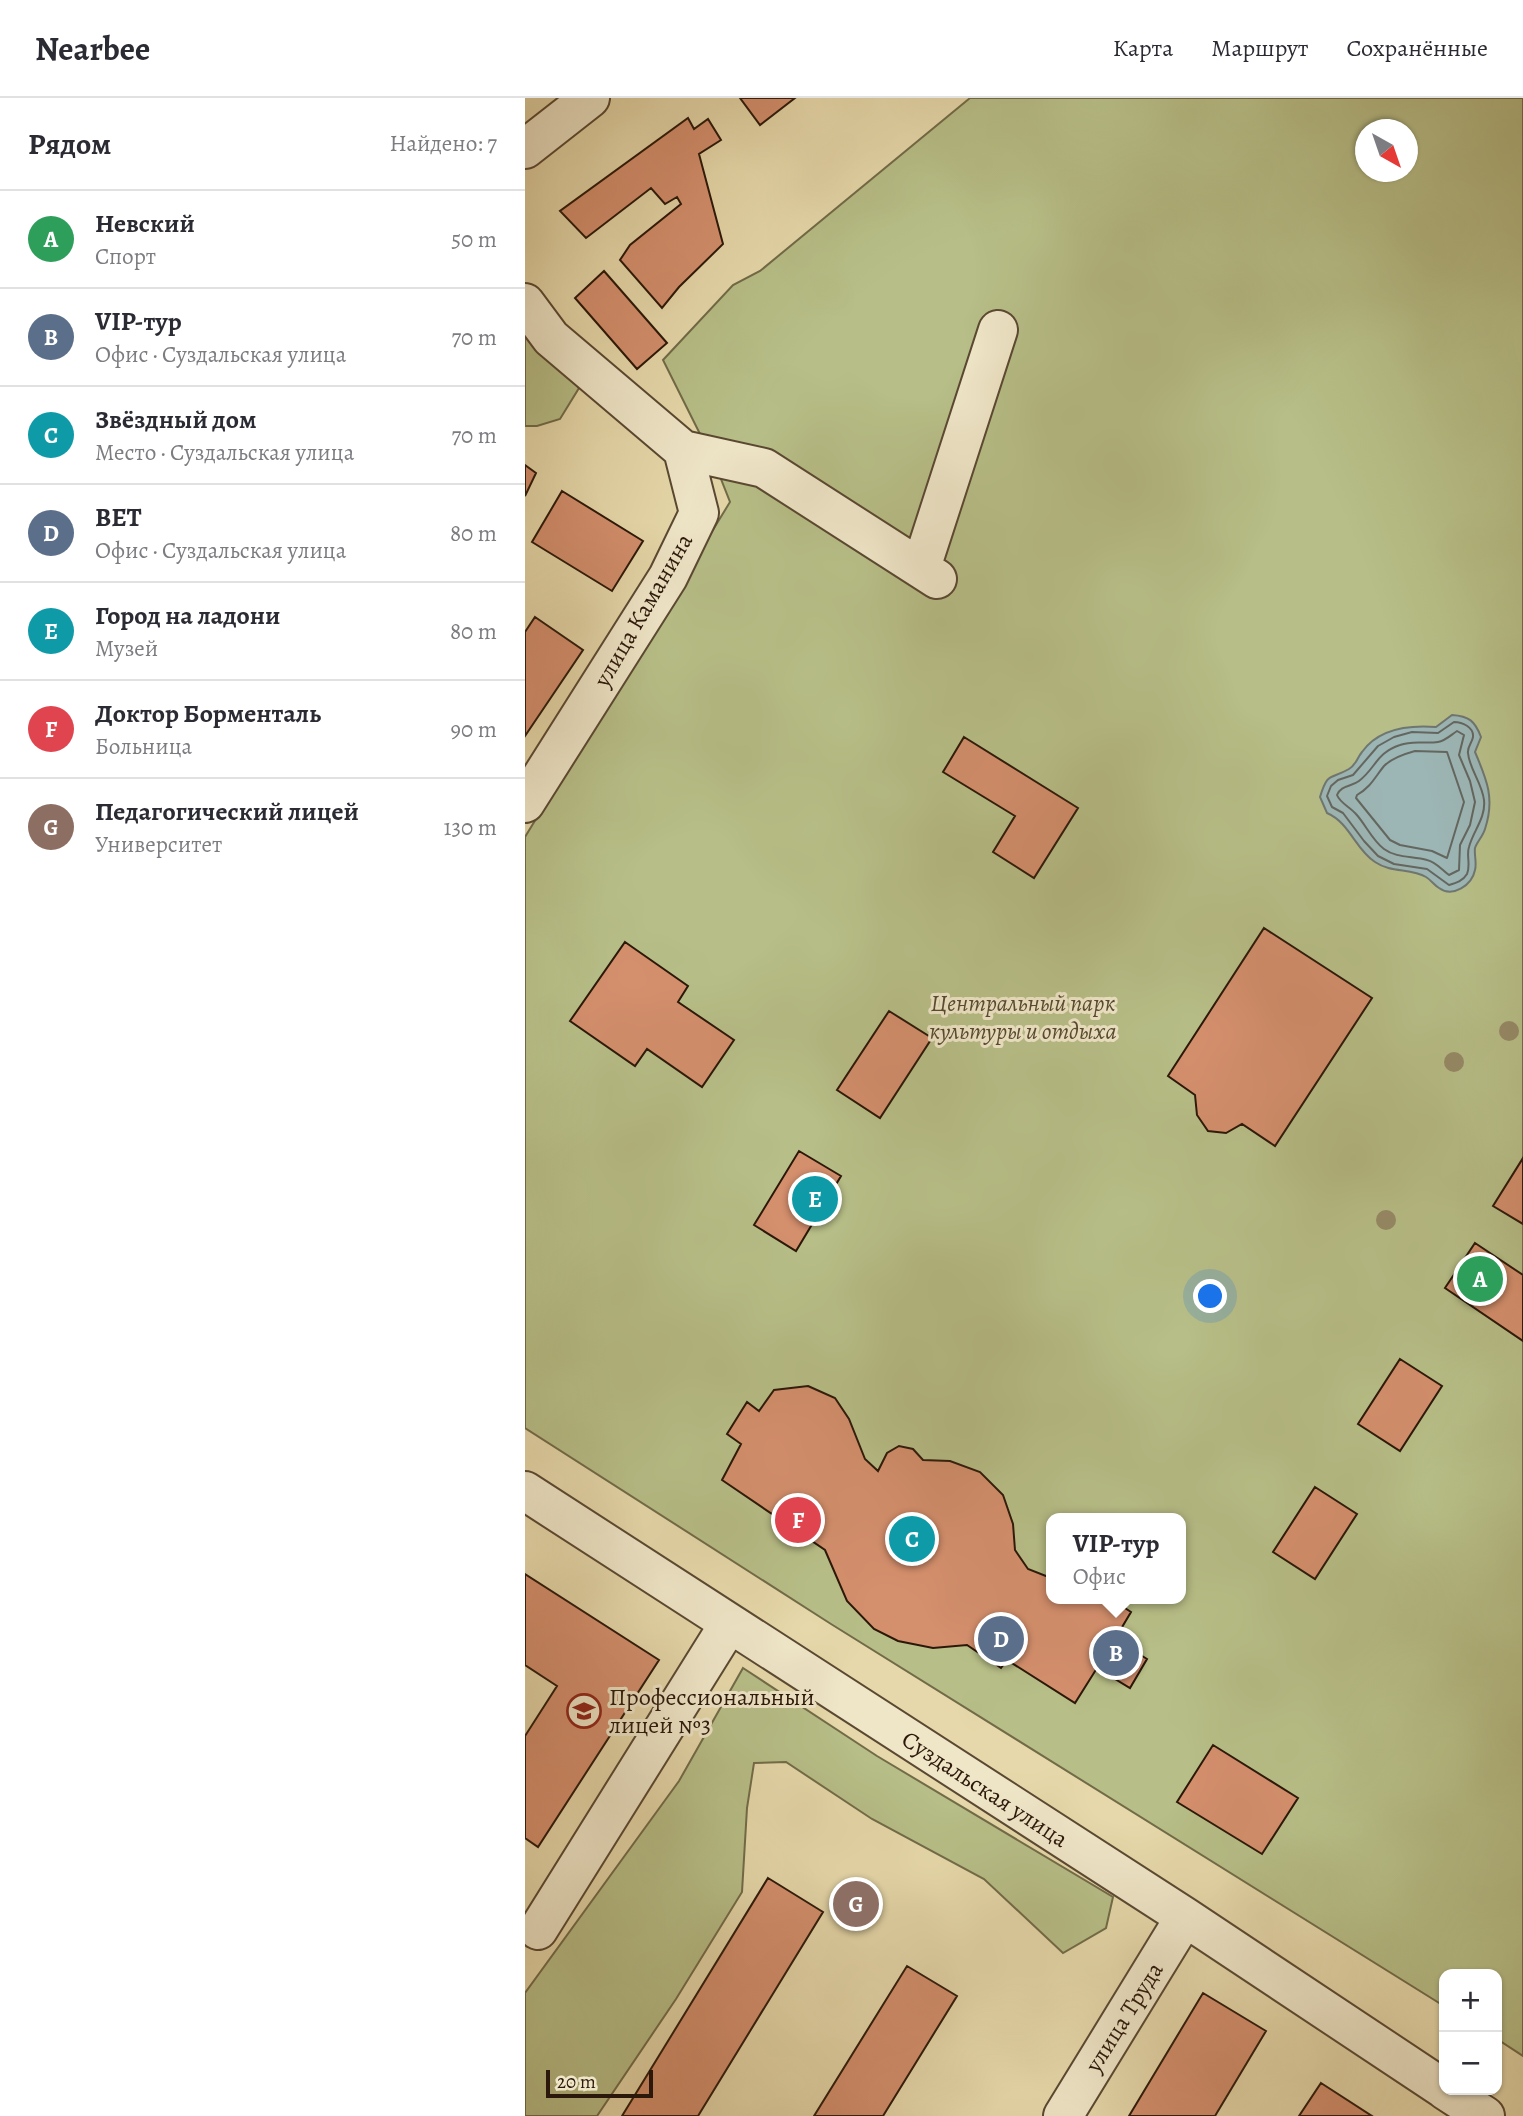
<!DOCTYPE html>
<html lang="ru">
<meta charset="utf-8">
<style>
:root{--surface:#fff;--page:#f7f7f7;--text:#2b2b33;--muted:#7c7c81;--line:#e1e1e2;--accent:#0b8043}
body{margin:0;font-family:Alegreya,serif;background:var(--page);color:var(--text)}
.controls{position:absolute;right:21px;bottom:21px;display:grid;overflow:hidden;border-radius:14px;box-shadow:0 2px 5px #0004}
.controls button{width:63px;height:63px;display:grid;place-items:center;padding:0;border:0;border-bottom:2px solid var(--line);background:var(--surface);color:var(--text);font:35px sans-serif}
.compass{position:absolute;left:830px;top:21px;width:63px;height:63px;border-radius:50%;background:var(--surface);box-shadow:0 2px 5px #0004;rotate:140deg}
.scale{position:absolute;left:21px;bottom:18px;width:107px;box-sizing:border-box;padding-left:7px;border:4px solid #2b180a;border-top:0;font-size:19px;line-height:24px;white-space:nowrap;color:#2b180a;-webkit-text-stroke:5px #efe6c8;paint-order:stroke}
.you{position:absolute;left:686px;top:1199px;width:24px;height:24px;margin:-18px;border:5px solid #fff;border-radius:50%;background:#1a73e8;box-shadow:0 0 0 10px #1a73e833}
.badge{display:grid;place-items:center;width:46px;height:46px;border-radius:50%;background:var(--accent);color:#fff;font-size:23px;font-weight:700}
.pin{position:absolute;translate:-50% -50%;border:4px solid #fff;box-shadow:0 2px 7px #0006}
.popup{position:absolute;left:521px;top:1415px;width:140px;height:91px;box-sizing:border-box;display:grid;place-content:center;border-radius:14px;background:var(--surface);filter:drop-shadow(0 2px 5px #0005);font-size:23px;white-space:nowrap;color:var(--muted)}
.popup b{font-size:26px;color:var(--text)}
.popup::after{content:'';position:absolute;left:50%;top:100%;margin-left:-14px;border:14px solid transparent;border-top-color:var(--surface)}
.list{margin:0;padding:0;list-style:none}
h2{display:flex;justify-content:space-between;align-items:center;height:91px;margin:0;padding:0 28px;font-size:30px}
h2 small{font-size:23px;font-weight:400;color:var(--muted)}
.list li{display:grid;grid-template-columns:46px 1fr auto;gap:21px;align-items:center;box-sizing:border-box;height:98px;padding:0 28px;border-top:2px solid var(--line)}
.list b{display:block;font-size:26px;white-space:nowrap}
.list p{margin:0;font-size:23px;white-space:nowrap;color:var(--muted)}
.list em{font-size:23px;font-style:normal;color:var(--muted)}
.map{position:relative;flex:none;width:998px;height:2018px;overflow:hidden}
header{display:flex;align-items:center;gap:42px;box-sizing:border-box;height:98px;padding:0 35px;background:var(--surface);border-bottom:2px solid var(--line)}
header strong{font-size:33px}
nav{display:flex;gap:38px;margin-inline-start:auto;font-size:24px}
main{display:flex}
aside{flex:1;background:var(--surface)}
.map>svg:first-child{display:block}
.green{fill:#b7be87;stroke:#716b48;stroke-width:2;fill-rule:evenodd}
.water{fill:#9cb6b5;stroke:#6f7771;stroke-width:2}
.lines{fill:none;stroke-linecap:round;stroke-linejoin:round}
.shore{stroke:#646760;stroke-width:2}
.building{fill:#d48f6d;stroke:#2b180a;stroke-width:2}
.minor-casing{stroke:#5a4832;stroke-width:42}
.minor{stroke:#efe6c8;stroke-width:38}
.tree{fill:#968a67}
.labels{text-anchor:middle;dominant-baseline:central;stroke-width:6;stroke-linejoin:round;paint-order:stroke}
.street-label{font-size:24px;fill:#2b180a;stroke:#efe6c8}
.park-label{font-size:24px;font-style:italic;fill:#554a30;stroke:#efe6c8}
.poi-label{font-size:24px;fill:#2b180a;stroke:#efe6c8;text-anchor:start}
</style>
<header>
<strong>Nearbee</strong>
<nav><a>Карта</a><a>Маршрут</a><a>Сохранённые</a></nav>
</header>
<main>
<aside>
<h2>Рядом<small>Найдено: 7</small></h2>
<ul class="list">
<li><span class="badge" style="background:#2e9e5b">A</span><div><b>Невский</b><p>Спорт</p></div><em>50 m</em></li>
<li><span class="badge" style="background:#5c6f8a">B</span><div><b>VIP-тур</b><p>Офис · Суздальская улица</p></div><em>70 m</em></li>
<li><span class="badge" style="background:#0f9aa8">C</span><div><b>Звёздный дом</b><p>Место · Суздальская улица</p></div><em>70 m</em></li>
<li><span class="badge" style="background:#5c6f8a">D</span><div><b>BET</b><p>Офис · Суздальская улица</p></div><em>80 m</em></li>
<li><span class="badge" style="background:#0f9aa8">E</span><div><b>Город на ладони</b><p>Музей</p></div><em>80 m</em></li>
<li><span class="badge" style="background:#e0444e">F</span><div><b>Доктор Борменталь</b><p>Больница</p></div><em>90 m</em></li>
<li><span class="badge" style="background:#8d6e63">G</span><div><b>Педагогический лицей</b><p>Университет</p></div><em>130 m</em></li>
</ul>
</aside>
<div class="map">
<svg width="998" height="2018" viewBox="0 0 998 2018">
<rect width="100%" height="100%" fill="#e6d8aa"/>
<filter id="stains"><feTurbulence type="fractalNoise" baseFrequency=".00286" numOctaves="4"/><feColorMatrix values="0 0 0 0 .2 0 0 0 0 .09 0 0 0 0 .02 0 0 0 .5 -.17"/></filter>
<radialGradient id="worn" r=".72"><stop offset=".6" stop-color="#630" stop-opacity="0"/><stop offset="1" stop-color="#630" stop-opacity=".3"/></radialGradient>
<!-- green -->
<path class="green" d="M445 0H998V1958L972 1941V1876H919V1908L306 1526 0 1330V739L205 404 190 366 138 262 208 187 235 173ZM841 32H883V74H841ZM526 1420H656V1501H526Z
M0 223 54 290 35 321 12 328H0Z
M218 1570 352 1658 588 1799 581 1830 538 1855 459 1781 347 1721 261 1664 229 1665 222 1710 217 1794 151 1901 72 2018H0V1895L154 1683Z"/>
<!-- water -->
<path class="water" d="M927 617C944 618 950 623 956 639L950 654C962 682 970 701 960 731 958 738 952 744 950 750 949 757 952 765 950 772 947 787 928 800 914 790 909 787 906 782 901 779 886 770 866 775 850 764 830 751 825 725 802 715L795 699C803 673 805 682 824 671 831 667 832 660 837 654 854 630 885 627 911 629Z"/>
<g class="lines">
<!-- shore -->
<path class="shore" d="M929 624C937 624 949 629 948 639 947 645 942 649 943 655 944 670 957 685 959 702 961 720 948 733 944 749 941 757 946 767 942 776 938 783 931 785 924 787L902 771 869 766 853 758 839 743 818 715 807 709 802 698 806 688 813 682 828 677 853 648 869 639 887 634 913 635Z
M932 633 939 637 934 657 945 683 950 704 945 727 935 747 934 772 924 777C917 772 911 764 902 762 887 758 871 760 859 751 847 742 841 727 831 716 825 709 815 705 812 697 816 687 826 689 834 683 851 670 851 655 875 647 888 642 899 646 913 644 920 643 926 637 932 633Z
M890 653 922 654 939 704 922 760 907 753 875 747 865 742 831 700 832 697C846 689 850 679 859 668 867 660 879 656 890 653Z"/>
</g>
<!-- building -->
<path class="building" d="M215 0H270L235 27Z
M163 20 169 31 183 21 196 42 174 56 198 146 154 189 137 210 95 162 105 147 156 106 152 99 140 106 126 90 61 140 35 113Z
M79 173 142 245 112 271 50 200Z
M0 367 11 375 0 398Z
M37 393 118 443 87 493 7 444Z
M10 519 58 552 0 638V534Z
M439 639 553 710 509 780 468 754 490 718 418 674Z
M739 830 847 900 750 1048 717 1026 701 1035 683 1033 672 1017 670 997 643 978Z
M100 844 163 888 153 904 209 942 177 989 122 951 110 968 45 923Z
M364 913 407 940 355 1020 312 992Z
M274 1053 316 1078 271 1153 229 1127Z
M998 1060V1126L968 1108Z
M950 1145 998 1177V1243L920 1190Z
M875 1261 917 1288 875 1353 833 1326Z
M283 1288 310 1300 324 1321 340 1361 353 1373 362 1355 374 1348 388 1351 398 1362 425 1363 455 1374 478 1397 488 1426 490 1452 503 1471 526 1480V1501H586L606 1514 590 1541 622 1561 605 1590 572 1570 550 1605 482 1562 476 1570 442 1547 408 1550 373 1543 349 1531 322 1503 300 1452 197 1382 216 1346 202 1336 222 1304 234 1313 249 1292Z
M790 1389 832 1416 790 1481 748 1454Z
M0 1476 134 1562 13 1749 0 1740V1638L32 1588 0 1567Z
M688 1647 773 1700 737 1756 652 1704Z
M243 1780 298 1814 173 2018H97Z
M382 1868 432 1898 358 2018H289Z
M678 1895 741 1933 690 2018H604Z
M796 1985 847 2018H774Z"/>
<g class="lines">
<!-- minor casing -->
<g class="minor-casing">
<path id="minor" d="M0 51 65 0
M0 205 26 240 158 352 174 415 143 479 0 705
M158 352 239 370 412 481
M396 470 473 232
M0 1393 660 1819 919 1991
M13 1832 204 1526
M920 1992 960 2018
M538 2018 660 1819"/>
</g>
<!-- minor -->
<use href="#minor" class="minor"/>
</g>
<!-- trees -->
<g class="tree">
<circle cx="984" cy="933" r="10"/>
<circle cx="929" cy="964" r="10"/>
<circle cx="861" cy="1122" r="10"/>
</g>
<!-- icons -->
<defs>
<g id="university-ring" transform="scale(1.75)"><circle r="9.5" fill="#efe6c8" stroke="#8f2418" stroke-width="1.5"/><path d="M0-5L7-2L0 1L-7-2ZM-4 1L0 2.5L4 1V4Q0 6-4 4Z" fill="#8f2418"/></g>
</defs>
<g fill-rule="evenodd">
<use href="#university-ring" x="59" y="1613"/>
</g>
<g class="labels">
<!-- street labels -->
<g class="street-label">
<text transform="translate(118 512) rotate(-60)">улица Каманина</text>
<text transform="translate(460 1691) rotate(33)">Суздальская улица</text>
<text transform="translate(599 1919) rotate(-58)">улица Труда</text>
</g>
<!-- park labels -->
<g class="park-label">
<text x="498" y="905">Центральный парк<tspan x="498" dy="28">культуры и отдыха</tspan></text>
</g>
<!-- poi labels -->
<g class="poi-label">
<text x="84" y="1599">Профессиональный<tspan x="84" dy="28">лицей №3</tspan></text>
</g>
</g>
<rect width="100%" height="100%" filter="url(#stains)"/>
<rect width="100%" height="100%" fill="url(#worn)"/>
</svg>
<div class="controls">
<button>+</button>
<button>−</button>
</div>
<svg class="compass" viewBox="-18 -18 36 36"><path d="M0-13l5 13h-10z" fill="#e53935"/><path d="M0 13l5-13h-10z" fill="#7c7c81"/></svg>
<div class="scale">20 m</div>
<div class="you"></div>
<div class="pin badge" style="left:955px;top:1181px;background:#2e9e5b">A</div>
<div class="pin badge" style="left:591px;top:1555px;background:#5c6f8a">B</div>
<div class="popup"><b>VIP-тур</b>Офис</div>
<div class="pin badge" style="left:387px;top:1441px;background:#0f9aa8">C</div>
<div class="pin badge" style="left:476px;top:1541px;background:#5c6f8a">D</div>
<div class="pin badge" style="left:290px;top:1101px;background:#0f9aa8">E</div>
<div class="pin badge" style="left:273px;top:1422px;background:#e0444e">F</div>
<div class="pin badge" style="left:331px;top:1806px;background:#8d6e63">G</div>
</div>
</main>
